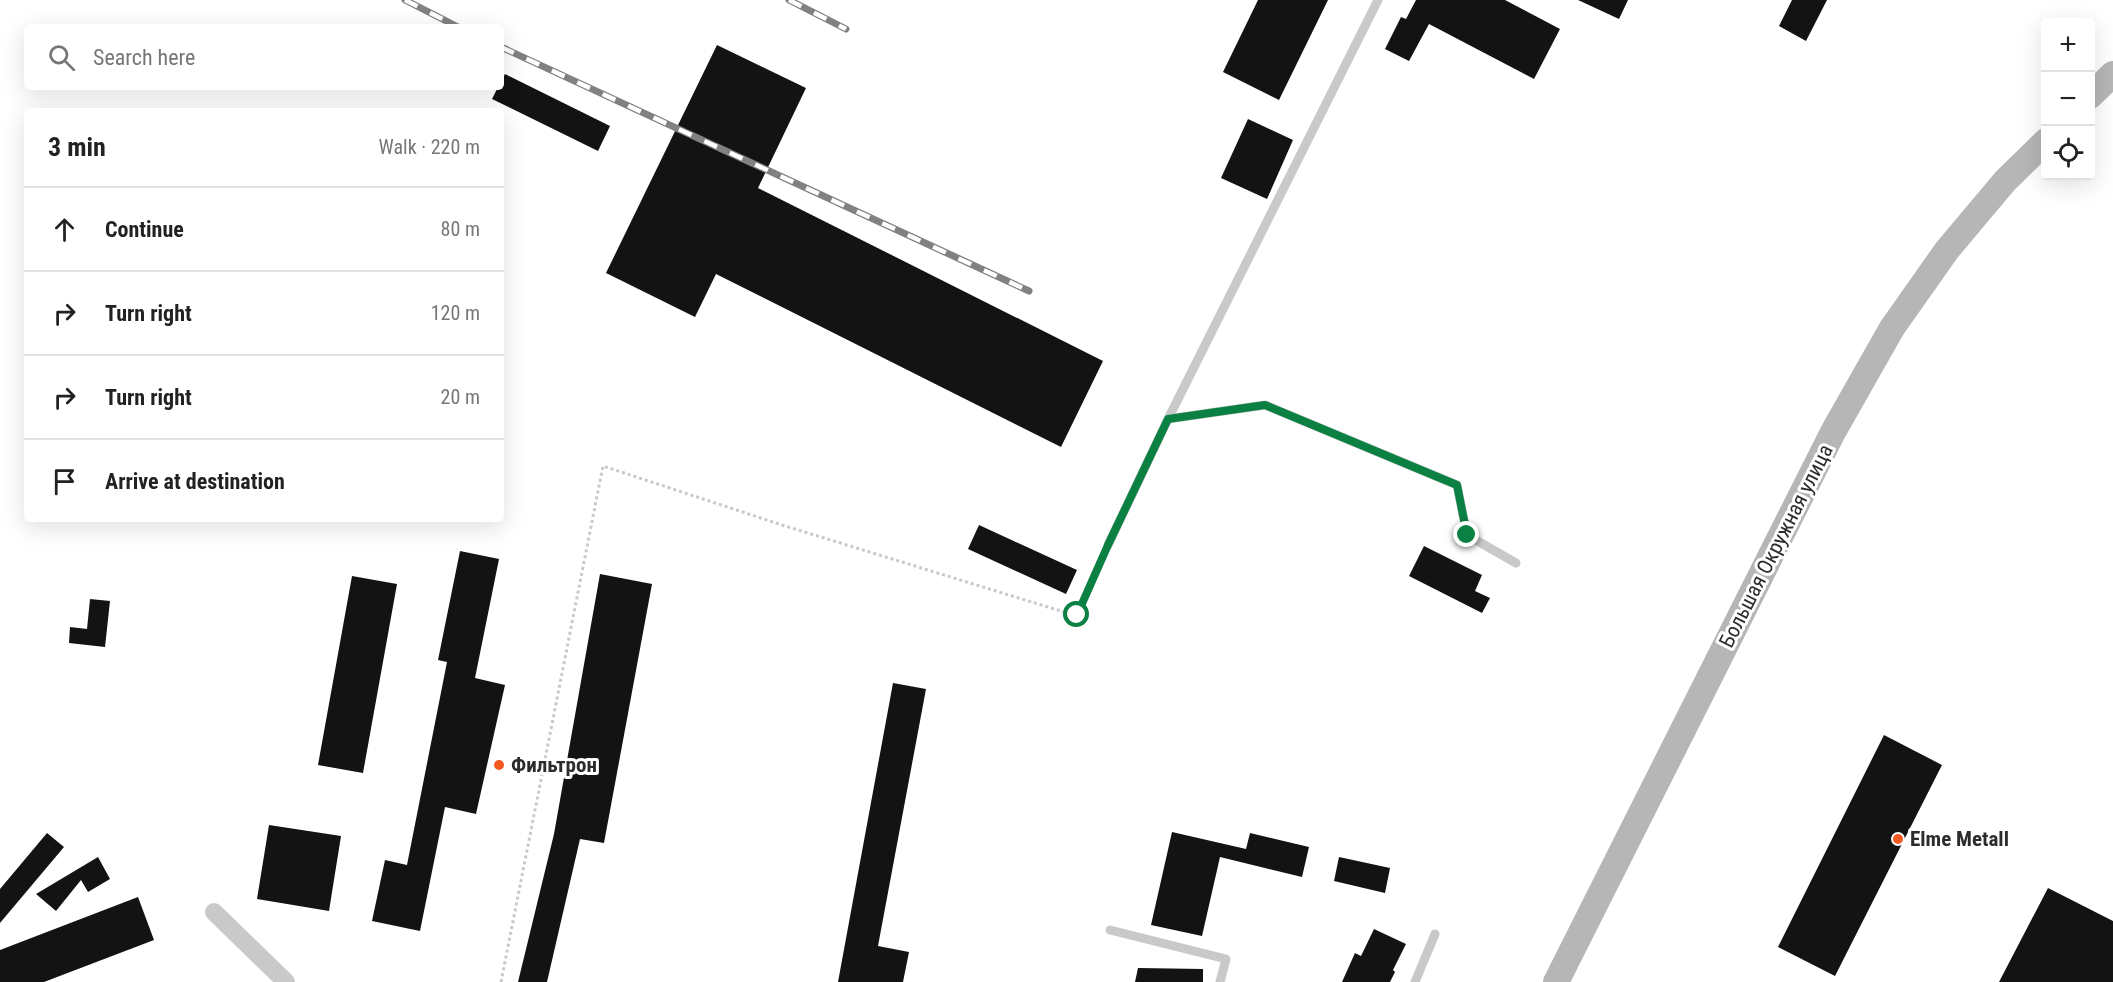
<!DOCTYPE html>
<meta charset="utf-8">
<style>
:root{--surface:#fff;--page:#f6f6f6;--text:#222;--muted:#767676;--line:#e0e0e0}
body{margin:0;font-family:"Roboto Condensed",sans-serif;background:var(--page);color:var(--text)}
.controls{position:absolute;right:18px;top:18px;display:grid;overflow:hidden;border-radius:6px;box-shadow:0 6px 24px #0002}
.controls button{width:54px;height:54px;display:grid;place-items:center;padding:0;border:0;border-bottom:2px solid var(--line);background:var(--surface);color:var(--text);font:30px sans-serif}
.stop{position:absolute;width:18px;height:18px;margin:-14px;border:4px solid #0b8043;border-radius:50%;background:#fff}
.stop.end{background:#0b8043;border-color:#fff;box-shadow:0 2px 6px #0008}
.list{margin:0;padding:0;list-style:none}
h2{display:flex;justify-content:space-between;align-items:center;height:78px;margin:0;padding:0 24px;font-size:26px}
h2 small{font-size:20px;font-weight:400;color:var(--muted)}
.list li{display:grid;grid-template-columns:39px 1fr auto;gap:18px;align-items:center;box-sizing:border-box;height:84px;padding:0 24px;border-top:2px solid var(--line)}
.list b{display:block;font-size:22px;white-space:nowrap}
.list em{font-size:20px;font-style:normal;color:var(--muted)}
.icon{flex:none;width:33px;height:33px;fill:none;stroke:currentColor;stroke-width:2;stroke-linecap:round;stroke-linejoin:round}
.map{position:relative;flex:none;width:2113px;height:982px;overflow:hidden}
.search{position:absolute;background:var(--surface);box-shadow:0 6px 24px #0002;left:24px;top:24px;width:480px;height:66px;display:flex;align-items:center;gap:15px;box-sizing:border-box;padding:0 21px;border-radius:6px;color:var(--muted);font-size:22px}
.panel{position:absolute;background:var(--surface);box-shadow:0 6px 24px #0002;left:24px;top:108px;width:480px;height:414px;border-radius:6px}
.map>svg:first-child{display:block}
.building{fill:#131313}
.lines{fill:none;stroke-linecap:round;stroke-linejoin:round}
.path{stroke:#c9c9c9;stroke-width:3;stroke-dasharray:3 3;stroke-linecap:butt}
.service{stroke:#c9c9c9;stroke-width:9}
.minor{stroke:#c9c9c9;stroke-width:18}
.secondary{stroke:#b6b6b6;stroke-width:26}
.rail-casing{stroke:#818181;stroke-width:7}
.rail{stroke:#fff;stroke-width:4.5;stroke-dasharray:14;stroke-linecap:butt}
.route{stroke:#0b8043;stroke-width:8}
.poi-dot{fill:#f15921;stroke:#fff;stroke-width:2}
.labels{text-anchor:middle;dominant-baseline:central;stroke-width:6;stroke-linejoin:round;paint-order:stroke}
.street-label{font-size:21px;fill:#2c2c2c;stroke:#fff}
.poi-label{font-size:21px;font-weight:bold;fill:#2c2c2c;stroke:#fff;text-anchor:start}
</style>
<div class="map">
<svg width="2113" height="982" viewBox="0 0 2113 982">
<rect width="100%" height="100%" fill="#fff"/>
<!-- building -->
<path class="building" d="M1258 0H1328L1279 100 1223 72Z
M1416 0H1505L1560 29 1534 79 1429 24 1409 61 1385 49 1401 17 1406 19Z
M1578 0H1628L1619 19Z
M1792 0H1827L1806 41 1779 26Z
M717 45 806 88 758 188 1103 361 1061 447 716 274 695 317 606 273Z
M505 74 610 126 598 151 492 99 498 87H501V81Z
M1248 119 1293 140 1267 199 1221 178Z
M979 525 1077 570 1066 594 968 549Z
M1424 546 1482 575 1475 591 1490 598 1482 613 1409 576Z
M460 551 499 559 475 678 505 685 476 814 445 807 420 931 372 921 385 860 407 865 447 662 438 660Z
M600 574 652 584 604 843 580 839 547 982H518L554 834Z
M352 576 397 584 363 773 318 765Z
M90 599 110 601 105 647 69 643 70 627 87 629Z
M893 683 926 689 878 946 909 952 903 982H838Z
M1884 735 1942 765 1835 976 1778 947Z
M269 825 341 836 329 911 257 899Z
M1172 832 1246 849 1250 833 1309 847 1302 877 1220 857 1202 936 1151 925Z
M47 833 64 847 0 923V889Z
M98 857 110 879 88 892 81 880 56 911 36 894Z
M1339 857 1390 868 1385 893 1334 881Z
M2048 888 2113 921V982H1999Z
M138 897 154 940 44 982H0V950Z
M1374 929 1406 944 1393 970 1395 972 1390 982H1342L1355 953 1361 956Z
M1138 968 1203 969V982H1135Z"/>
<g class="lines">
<!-- path -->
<path class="path" d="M501 982 603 466 782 525 1077 616 1104 555"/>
<!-- service -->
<path class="service" d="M1168 419 1265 405 1457 485 1467 535 1516 563
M1108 545 1168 419 1378 0
M1110 930 1226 959 1220 982
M1415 982 1435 934"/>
<!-- minor -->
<path class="minor" d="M214 912 286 982"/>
<!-- secondary -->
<path class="secondary" d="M2090 96 2113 74
M1556 982 1833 432 1892 328 1947 250 2005 181 2046 141"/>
<!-- rail casing -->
<g class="rail-casing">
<path id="rail" d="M405 0 458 27
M789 0 846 29
M501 47 1029 291"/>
</g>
<!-- rail -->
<use href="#rail" class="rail"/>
</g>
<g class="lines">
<!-- route -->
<path class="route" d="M1077 615 1108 545 1168 419 1265 405 1457 485 1467 535"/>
</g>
<!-- markers -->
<g class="poi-dot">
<circle cx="499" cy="765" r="6"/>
<circle cx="1898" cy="839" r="6"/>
</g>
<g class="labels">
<!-- street labels -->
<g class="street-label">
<text transform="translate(1776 546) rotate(-63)">Большая Окружная улица</text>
</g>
<!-- poi labels -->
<g class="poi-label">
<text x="511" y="765">Фильтрон</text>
<text x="1910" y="839">Elme Metall</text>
</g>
</g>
</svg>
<div class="controls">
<button>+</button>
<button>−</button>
<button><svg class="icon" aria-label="locate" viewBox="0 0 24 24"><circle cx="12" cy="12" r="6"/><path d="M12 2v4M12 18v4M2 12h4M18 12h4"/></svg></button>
</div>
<div class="stop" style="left:1077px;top:615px"></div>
<div class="stop end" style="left:1467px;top:535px"></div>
<div class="search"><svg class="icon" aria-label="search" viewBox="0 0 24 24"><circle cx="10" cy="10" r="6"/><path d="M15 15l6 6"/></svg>Search here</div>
<section class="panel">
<h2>3 min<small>Walk · 220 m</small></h2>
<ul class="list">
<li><svg class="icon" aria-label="ahead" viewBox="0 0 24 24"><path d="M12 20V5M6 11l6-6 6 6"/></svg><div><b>Continue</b></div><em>80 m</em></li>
<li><svg class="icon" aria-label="right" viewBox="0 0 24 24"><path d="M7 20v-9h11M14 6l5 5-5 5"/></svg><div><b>Turn right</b></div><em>120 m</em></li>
<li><svg class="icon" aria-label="right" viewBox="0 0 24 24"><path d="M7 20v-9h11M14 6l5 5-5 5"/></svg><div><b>Turn right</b></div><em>20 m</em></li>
<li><svg class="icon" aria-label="arrive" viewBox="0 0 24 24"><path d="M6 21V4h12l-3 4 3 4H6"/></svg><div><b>Arrive at destination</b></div></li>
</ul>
</section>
</div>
